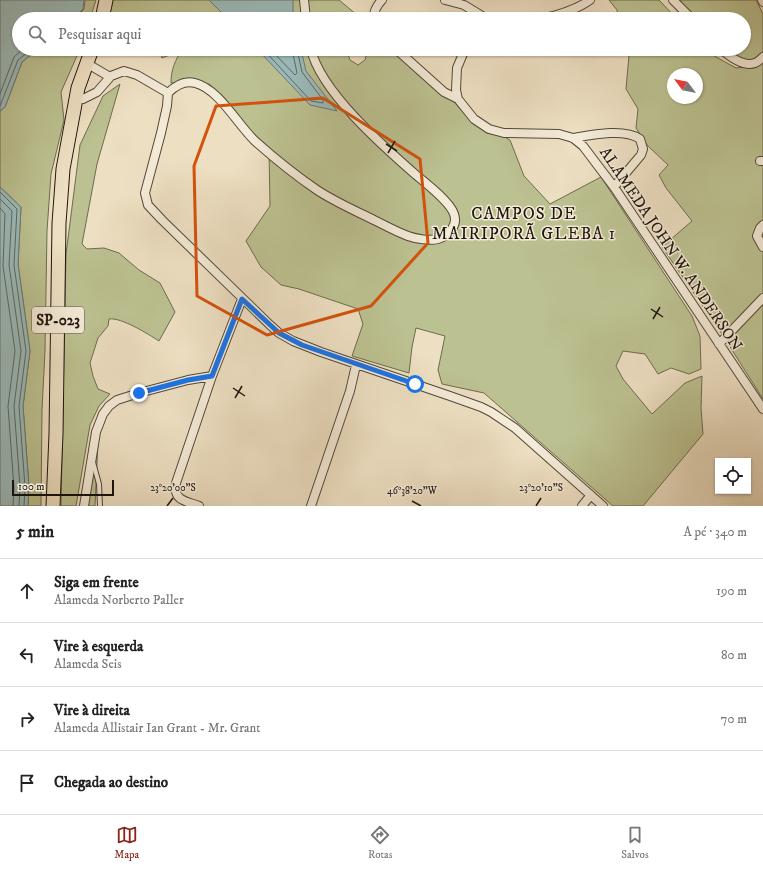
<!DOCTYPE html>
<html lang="pt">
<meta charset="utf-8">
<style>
:root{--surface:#fff;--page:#f2f2f2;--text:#222;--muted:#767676;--line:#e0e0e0;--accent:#8f2418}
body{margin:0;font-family:"IM FELL DW Pica",serif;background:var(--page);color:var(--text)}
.controls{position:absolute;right:12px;bottom:12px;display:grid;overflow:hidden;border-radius:0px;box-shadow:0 1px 3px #0004}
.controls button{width:36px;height:36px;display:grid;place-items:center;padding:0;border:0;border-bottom:1px solid var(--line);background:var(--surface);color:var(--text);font:20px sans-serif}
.compass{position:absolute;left:667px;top:68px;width:36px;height:36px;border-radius:50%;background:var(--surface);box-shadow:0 1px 3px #0004;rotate:302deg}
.scale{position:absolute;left:12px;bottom:10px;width:102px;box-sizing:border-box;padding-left:4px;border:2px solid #1e150d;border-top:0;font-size:11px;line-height:14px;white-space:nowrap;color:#1e150d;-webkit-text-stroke:3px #f3ead7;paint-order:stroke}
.stop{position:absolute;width:12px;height:12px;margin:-9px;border:3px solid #1a73e8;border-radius:50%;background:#fff}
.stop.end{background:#1a73e8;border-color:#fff;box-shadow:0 1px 4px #0008}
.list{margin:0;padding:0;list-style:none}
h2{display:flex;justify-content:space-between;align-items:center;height:52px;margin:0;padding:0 16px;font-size:17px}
h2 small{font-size:13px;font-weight:400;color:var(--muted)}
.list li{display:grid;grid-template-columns:26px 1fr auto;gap:12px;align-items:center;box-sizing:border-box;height:64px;padding:0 16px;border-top:1px solid var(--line)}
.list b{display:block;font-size:15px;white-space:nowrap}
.list p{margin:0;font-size:13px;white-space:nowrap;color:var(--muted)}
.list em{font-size:13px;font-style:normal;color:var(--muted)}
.icon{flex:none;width:22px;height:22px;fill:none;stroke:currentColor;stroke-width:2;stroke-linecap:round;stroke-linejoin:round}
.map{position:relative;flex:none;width:763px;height:506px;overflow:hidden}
.search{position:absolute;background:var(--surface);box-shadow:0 1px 3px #0004;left:12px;right:12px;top:12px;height:44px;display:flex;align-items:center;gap:10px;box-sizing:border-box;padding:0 14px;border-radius:22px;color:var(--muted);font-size:15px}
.sheet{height:308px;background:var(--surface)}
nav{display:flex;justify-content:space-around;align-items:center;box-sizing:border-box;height:56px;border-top:1px solid var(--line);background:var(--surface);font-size:11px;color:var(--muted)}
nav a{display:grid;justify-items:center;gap:2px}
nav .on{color:var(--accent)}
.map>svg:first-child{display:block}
.green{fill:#bcc191;stroke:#6d6b4f;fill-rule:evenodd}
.water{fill:#9bbbbb;stroke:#697975}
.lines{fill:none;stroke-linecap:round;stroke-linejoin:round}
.shore{stroke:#5c6864;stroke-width:1}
.service-casing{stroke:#52483a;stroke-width:6}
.minor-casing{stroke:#52483a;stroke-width:10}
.primary-casing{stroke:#1e150d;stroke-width:15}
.service{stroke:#f3ead7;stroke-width:4}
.minor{stroke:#f3ead7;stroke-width:8}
.primary{stroke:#eddfc2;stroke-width:13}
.route{stroke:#1a73e8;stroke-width:5}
.marked{fill:none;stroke:#d4520c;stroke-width:3;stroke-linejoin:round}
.ticks{fill:none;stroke:#1e150d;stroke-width:1.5}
.labels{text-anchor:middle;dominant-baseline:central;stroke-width:3;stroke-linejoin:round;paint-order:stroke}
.shield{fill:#f3ead7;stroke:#5e554a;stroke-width:1}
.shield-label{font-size:15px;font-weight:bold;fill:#1e150d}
.street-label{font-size:16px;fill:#1e150d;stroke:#f3ead7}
.neighbourhood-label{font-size:17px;letter-spacing:1px;fill:#1e150d;stroke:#f3ead7}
.ticks-label{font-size:10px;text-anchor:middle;fill:#1e150d;stroke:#f3ead7;stroke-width:3;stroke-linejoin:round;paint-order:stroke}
</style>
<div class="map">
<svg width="763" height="506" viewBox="0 0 763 506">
<rect width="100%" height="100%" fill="#eddfc2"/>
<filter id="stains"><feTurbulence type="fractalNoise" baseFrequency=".005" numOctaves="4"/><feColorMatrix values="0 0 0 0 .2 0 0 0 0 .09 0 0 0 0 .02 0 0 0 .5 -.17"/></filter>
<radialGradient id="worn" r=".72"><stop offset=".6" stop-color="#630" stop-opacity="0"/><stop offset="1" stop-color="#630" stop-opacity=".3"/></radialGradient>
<!-- green -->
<path class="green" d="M85 0H96L90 19H74L84 9Z
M110 0H339L357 15 354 19H105Z
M609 0H659L677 19H619L617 10Z
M677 0H756L763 14V51C752 69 737 56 724 49H744V19H694Z
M38 49H80L61 92 64 120 51 174 47 231 45 351 42 410 41 506H28L29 487 23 406 30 351 18 264 21 207 0 187V111L5 107 22 62Z
M160 49H346L350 60 358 65 365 60 368 49H395L452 100 468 117 510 140 524 176 550 204 601 177 692 316 700 336 701 369 689 374 671 368 658 374 645 354 623 351 616 366 623 379 652 414 685 383 702 376 701 408 703 434 643 506H613L484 393 442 384 438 370 445 336 416 328 412 347 409 373 352 356 363 324 358 309 299 289 281 285 261 267 246 241 270 206 269 150 255 136 230 105 198 80 171 83C171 70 175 60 182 50L162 58Z
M627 49H707L716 57 736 68 758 65 763 60V399L720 331 662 247 692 221 666 188 659 175 668 165 647 145 636 128 638 109 626 89 629 55ZM673 74H697V98H673Z
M120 84 97 164 82 244 87 249 104 248 119 253 139 270 160 283 175 312 159 341C148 334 121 317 109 319L108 326 98 338 90 363 93 376 98 389 110 394 99 406 90 425 76 506H61L66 254 80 145 103 96Z
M98 442 95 506H86Z"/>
<!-- water -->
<path class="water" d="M0 0H84L83 9 73 19H19V49H38L22 62 5 107 0 111Z
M209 0H293V19H228Z
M257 49H301L306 71 337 111 310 105Z
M0 187 21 207 18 264 30 351 23 406 29 487 28 506H0Z"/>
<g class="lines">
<!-- shore -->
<path class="shore" d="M263 49 311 101 323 103V100L302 72 297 49
M270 49 295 75 297 73 292 49
M0 94 14 57 23 49
M0 106 18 60 32 49
M0 192 17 209 14 265 26 351 19 406 25 487 24 506
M0 199 12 211 9 265 21 351 14 406 20 487 19 506
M0 208 5 214 3 266 15 351 8 406 14 488 13 506"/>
<!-- service casing -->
<g class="service-casing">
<path id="service" d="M93 462 99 484 100 506"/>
</g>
<!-- minor casing -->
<g class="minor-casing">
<path id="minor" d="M304 0 306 19
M445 0 464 5 487 19
M673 0 692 19
M762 0 763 2
M373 19C374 11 377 5 382 0
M541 19C559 15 576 10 590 0
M396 49 444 92 458 99
M465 49 457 68 456 90 458 99 474 119 489 129 504 133 559 134 573 138 583 146 614 187 763 409
M721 49C729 56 744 67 755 63 758 62 761 59 763 57
M93 67 110 77
M168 93C175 86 184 80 195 83 219 89 237 124 255 141 274 158 295 175 317 190 335 202 356 211 376 221 386 226 397 232 408 236 416 239 430 241 438 239 449 236 458 225 454 214 450 202 427 184 416 175 384 147 320 91 311 49
M83 99 97 92 111 76 124 71 137 75 168 93 167 106 161 133 145 193 148 205 162 220 270 325 279 333 293 341 321 352 450 396 481 407 491 412 515 428 603 506
M573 138C591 135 624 128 640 139L643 149 641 155 614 187
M760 161H763
M763 225 760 228 757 236 763 247
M719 344 763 298
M84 506 96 432 103 414 109 406 117 400 139 393 188 380 212 376
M199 506C186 501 173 501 176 483L212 376 242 299
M311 506 350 391 356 365
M582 506 591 495"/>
</g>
<!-- primary casing -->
<g class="primary-casing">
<path id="primary" d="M102 19 106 0
M53 506 56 434 59 223 63 169 78 88 92 49"/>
</g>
<!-- service -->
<use href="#service" class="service"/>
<!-- minor -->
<use href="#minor" class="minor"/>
<!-- primary -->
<use href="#primary" class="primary"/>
</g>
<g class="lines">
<!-- route -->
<path class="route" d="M139 393 188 380 212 376 242 299 279 333 302 345 415 384"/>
</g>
<!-- marked area -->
<path class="marked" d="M323 98 420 159 428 243 371 306 267 335 197 296 194 166 216 106Z"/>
<!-- ticks -->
<path class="ticks" d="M386 144 397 151M388 153 395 141M651 309 663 317M653 319 660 307M233 388 245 396M235 398 242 386M412 501 421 506M167 506 173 498M536 506 541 498"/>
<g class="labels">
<!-- shield labels -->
<rect class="shield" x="32" y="307" width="52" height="26" rx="3"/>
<g class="shield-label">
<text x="58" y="320">SP-023</text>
</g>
<!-- street labels -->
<g class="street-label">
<text transform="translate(671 249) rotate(56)">ALAMEDA JOHN W. ANDERSON</text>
</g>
<!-- neighbourhood labels -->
<g class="neighbourhood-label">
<text x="524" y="214">CAMPOS DE<tspan x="524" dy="20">MAIRIPORÃ GLEBA 1</tspan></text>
</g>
</g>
<g class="ticks-label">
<text x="173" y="491">23°20'00"S</text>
<text x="541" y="491">23°20'10"S</text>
<text x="412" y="494">46°38'20"W</text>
</g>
<rect width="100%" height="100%" filter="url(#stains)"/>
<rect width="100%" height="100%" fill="url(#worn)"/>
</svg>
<div class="controls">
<button><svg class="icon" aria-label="locate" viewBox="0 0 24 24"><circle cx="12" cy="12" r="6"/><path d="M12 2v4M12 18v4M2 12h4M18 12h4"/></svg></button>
</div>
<svg class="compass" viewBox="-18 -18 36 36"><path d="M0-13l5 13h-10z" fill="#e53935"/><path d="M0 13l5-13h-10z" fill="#767676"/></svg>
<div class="scale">100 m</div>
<div class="stop" style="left:415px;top:384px"></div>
<div class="stop end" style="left:139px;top:393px"></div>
<div class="search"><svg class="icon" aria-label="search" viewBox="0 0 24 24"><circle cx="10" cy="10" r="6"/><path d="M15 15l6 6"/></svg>Pesquisar aqui</div>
</div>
<section class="sheet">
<h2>5 min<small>A pé · 340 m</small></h2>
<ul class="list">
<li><svg class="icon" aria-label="ahead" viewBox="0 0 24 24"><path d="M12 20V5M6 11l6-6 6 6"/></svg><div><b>Siga em frente</b><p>Alameda Norberto Paller</p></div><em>190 m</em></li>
<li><svg class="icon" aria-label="left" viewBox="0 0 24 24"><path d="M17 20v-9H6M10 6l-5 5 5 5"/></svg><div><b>Vire à esquerda</b><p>Alameda Seis</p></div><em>80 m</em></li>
<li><svg class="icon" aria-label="right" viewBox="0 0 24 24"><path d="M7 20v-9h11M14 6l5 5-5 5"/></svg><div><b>Vire à direita</b><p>Alameda Allistair Ian Grant - Mr. Grant</p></div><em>70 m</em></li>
<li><svg class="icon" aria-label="arrive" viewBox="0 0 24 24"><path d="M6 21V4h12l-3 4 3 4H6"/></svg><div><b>Chegada ao destino</b></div></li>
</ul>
</section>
<nav>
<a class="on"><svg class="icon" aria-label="map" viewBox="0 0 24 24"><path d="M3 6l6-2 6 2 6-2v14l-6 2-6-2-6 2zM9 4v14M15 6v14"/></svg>Mapa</a>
<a><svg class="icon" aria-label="directions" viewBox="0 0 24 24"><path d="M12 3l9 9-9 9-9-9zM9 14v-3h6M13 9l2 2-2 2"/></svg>Rotas</a>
<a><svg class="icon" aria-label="saved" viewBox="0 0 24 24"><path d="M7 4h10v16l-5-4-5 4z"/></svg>Salvos</a>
</nav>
